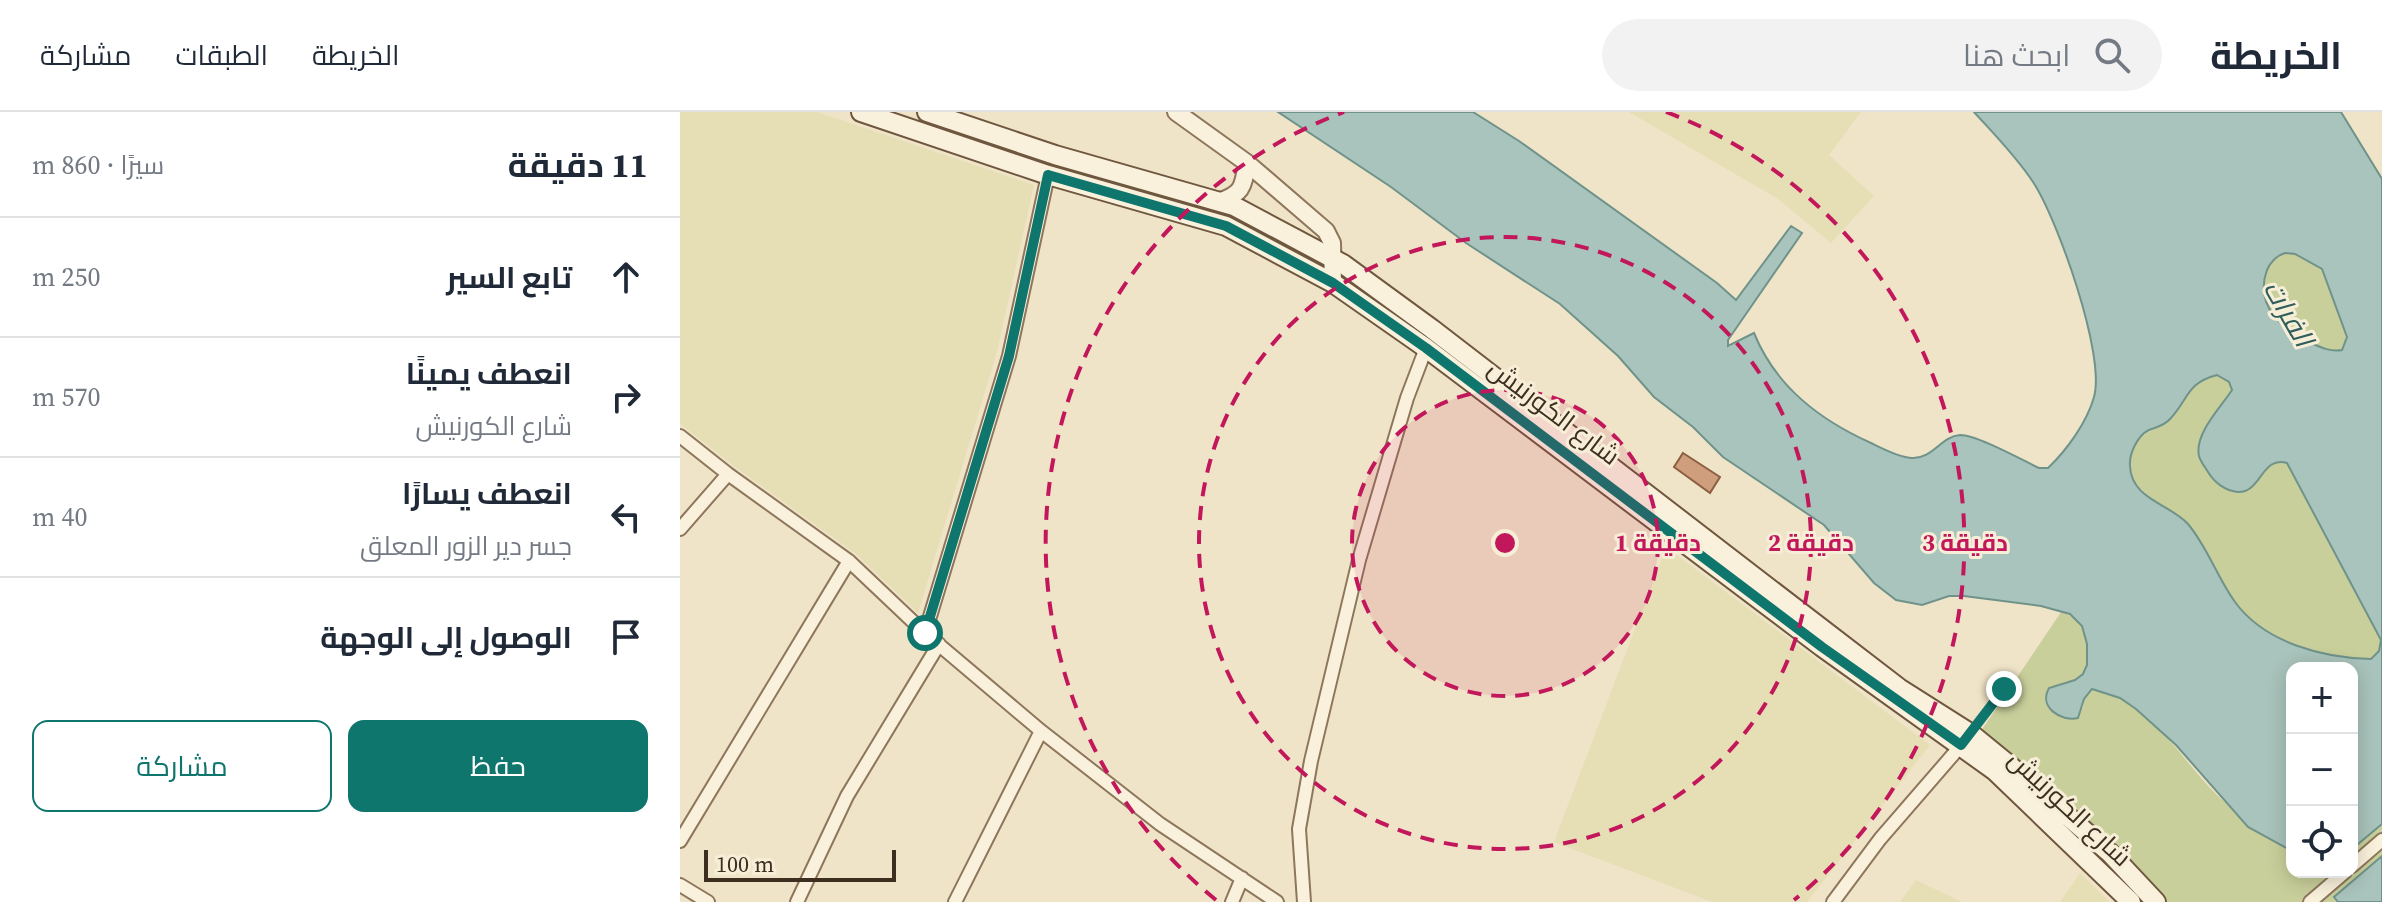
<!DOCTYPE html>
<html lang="ar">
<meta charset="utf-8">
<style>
:root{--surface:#fff;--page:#f2f2f3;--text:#1f2937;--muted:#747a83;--line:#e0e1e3;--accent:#0f766e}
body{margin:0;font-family:"Source Serif 4",Cairo,serif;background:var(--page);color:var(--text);direction:rtl}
.controls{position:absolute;right:24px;bottom:24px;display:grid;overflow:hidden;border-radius:16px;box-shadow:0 4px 20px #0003}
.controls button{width:72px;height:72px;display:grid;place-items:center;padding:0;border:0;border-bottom:2px solid var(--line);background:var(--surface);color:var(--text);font:40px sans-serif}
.scale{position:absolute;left:24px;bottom:20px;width:192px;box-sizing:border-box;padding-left:8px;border:4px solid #3d2e20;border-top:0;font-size:22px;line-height:28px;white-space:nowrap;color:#3d2e20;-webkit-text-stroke:6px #f7eed8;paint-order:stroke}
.stop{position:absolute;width:24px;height:24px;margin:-18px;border:6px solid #0f766e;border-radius:50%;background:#fff}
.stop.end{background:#0f766e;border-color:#fff;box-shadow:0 2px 8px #0008}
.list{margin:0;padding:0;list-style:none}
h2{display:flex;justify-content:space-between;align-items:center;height:104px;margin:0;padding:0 32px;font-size:34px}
h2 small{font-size:26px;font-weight:400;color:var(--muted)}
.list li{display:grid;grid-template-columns:52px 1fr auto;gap:24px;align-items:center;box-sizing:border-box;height:120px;padding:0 32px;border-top:2px solid var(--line)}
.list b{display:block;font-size:30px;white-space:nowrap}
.list p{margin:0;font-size:26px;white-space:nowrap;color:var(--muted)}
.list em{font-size:26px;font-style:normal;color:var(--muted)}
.actions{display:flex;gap:16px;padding:24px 32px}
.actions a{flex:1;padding:18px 0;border:2px solid var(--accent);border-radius:16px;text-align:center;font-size:28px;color:var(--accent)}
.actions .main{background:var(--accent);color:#fff}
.icon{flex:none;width:44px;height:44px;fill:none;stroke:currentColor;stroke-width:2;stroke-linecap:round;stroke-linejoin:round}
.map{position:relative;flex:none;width:1702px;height:790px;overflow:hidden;direction:ltr}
header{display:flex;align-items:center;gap:48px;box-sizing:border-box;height:112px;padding:0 40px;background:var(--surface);border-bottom:2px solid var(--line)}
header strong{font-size:38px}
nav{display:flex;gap:44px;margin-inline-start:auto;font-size:28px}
.search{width:560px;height:72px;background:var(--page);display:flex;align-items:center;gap:20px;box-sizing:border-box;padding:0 28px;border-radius:44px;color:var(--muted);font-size:30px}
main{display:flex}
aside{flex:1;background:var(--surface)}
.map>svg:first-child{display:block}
.farmland{fill:#e6deb5}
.green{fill:#c9cf9b}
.water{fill:#a9c4bc;stroke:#6f938a;stroke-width:2;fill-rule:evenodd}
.building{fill:#cf9f7d;stroke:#8d5f41;stroke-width:2}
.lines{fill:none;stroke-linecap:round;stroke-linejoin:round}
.minor-casing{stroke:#8d765c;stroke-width:16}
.tertiary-casing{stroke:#8d765c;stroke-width:20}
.secondary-casing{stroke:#6f573f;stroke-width:22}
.path{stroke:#8d765c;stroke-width:2;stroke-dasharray:6 4;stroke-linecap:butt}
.minor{stroke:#faf1dc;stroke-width:12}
.tertiary{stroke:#faf1dc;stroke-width:16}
.secondary{stroke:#faf1dc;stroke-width:18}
.route{stroke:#0f766e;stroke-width:10}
.ring{fill:none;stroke:#c2185b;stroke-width:4;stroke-dasharray:14 10}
.labels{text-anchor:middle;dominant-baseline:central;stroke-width:6;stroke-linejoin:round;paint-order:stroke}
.street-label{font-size:26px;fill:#3d2e20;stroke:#f7eed8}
.water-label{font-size:28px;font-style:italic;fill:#2f5d5a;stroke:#f7eed8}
.centre{fill:#c2185b;stroke:#f7eed8;stroke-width:4}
.ring-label{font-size:24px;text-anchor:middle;font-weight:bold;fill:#c2185b;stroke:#f7eed8;stroke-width:6;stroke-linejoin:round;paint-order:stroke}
</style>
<header>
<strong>الخريطة</strong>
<div class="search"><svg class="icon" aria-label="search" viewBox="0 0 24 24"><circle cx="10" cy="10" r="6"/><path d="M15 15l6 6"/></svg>ابحث هنا</div>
<nav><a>الخريطة</a><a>الطبقات</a><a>مشاركة</a></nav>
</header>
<main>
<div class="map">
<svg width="1702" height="790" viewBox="0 0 1702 790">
<rect width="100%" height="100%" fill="#f0e4c8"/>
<!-- farmland -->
<path class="farmland" d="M0 0H137L354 73 317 240 238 501 176 442 54 354 0 312Z
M949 0H1181L1149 43 1194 84 1151 131 1098 87Z
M986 435 1250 633 1127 790H1032L874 730Z
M1400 761 1430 790H1380Z
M1236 768 1282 790H1220Z"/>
<!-- green -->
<path class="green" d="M1605 141 1615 142 1642 157 1667 225 1662 238C1651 240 1642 236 1632 231 1602 218 1574 193 1587 158 1591 149 1596 144 1605 141Z
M1537 263 1550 270 1552 278 1520 326 1591 351 1599 348 1607 351 1701 529 1699 540 1691 547C1643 546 1585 531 1555 490 1540 471 1534 446 1519 427 1515 421 1510 413 1504 408 1479 388 1425 368 1460 327 1468 317 1481 317 1490 307 1510 286 1504 273 1537 263Z
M1381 500C1387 502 1393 504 1398 509 1407 519 1412 548 1404 560 1397 571 1381 573 1369 576L1403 596 1404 587 1412 577C1472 589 1498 645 1537 683 1559 704 1587 724 1612 739V760H1632L1638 766 1645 760H1672V737L1702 712V744L1655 785 1658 790H1480L1301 619Z"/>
<!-- water -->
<path class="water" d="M598 0H793L839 29 1037 171 1056 188 1111 114 1122 121 1048 228V234L1074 221C1096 275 1140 308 1191 331 1203 337 1218 345 1231 346 1252 348 1261 324 1280 323 1297 323 1342 348 1359 356H1368C1387 338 1407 310 1414 285 1426 243 1377 106 1353 70 1336 44 1314 22 1294 0H1661L1702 67V712L1672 737V556H1612V739L1568 715 1496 633 1456 597 1440 586 1412 577 1404 587 1398 606C1381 610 1358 595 1369 576L1395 568 1403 562 1407 553V532L1402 514 1390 502 1361 494 1284 484H1269L1242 493 1216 488 1194 471 1144 413 1043 345 1013 315 974 285 938 244 880 192 786 131 711 75ZM1605 141 1615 142 1642 157 1667 225 1662 238C1651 240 1642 236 1631 231 1602 218 1574 193 1587 158 1591 149 1596 144 1605 141ZM1537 263 1549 270 1552 278C1541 295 1514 322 1519 344 1520 349 1525 355 1528 360 1534 370 1545 379 1558 380 1581 381 1582 343 1607 351L1701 528 1699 539 1691 547C1643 546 1585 531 1555 490 1537 465 1528 436 1508 412 1490 392 1451 387 1450 354 1449 342 1457 324 1469 318 1476 315 1484 314 1490 307 1509 287 1506 271 1537 263Z
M1702 744V790H1658L1654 785Z"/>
<!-- building -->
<path class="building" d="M1003 341 1040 365 1030 381 994 355Z"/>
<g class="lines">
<!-- minor casing -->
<g class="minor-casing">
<path id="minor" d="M0 324 48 362 169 449 245 521 361 619 480 712 597 790
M0 417 48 362
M245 521 329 244 368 63
M0 729 169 449
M1672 754 1702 728
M0 773 28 790
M117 790 167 684 259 532
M275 790 361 619
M552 790 562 766
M624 790 619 717 631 649 679 448 727 286 746 236
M1153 790 1200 727 1284 630
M1630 790 1665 760"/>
</g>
<!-- tertiary casing -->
<g class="tertiary-casing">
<path id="tertiary" d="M496 0 567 51 646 119 652 131 653 171
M538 90C563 82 563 75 567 51"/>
</g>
<!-- secondary casing -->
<g class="secondary-casing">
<path id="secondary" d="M181 0 368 63 546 114 653 171 746 236 1142 535 1315 659 1451 790
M247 0 375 43 554 94 663 152 752 217 1219 576 1290 621 1328 652 1431 742 1476 790"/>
</g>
<!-- path -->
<path class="path" d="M1301 607 1324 577"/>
<!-- minor -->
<use href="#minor" class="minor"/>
<!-- tertiary -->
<use href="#tertiary" class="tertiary"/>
<!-- secondary -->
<use href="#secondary" class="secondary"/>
</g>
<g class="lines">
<!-- route -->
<path class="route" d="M245 521 329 244 368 63 546 114 653 171 746 236 1142 535 1281 633 1324 577"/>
</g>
<!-- distance rings -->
<circle cx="825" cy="431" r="153" fill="#c2185b" fill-opacity=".12"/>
<g class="ring">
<circle cx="825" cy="431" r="153"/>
<circle cx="825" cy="431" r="306"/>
<path d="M536 788A460 460 0 0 1 664 0M986 0A460 460 0 0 1 1114 788"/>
</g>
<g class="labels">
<!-- street labels -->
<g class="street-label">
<text transform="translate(874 300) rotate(37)">شارع الكورنيش</text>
<text transform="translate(1390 696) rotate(43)">شارع الكورنيش</text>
</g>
<!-- water labels -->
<g class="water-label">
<text transform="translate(1609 201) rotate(60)">الفرات</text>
</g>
</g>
<circle cx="825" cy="431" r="12" class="centre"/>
<g class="ring-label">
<text x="978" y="439">1 دقيقة</text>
<text x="1131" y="439">2 دقيقة</text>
<text x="1285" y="439">3 دقيقة</text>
</g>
</svg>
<div class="controls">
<button>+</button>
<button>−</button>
<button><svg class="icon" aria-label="locate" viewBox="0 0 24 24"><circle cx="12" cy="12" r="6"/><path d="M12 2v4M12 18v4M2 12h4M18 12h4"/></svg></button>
</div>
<div class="scale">100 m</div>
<div class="stop" style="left:245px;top:521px"></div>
<div class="stop end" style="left:1324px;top:577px"></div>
</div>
<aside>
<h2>11 دقيقة<small>سيرًا · 860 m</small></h2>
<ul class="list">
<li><svg class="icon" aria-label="ahead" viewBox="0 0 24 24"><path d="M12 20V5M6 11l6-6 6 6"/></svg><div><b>تابع السير</b></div><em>250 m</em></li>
<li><svg class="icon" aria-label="right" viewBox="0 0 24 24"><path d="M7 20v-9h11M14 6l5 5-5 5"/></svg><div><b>انعطف يمينًا</b><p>شارع الكورنيش</p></div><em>570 m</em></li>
<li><svg class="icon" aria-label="left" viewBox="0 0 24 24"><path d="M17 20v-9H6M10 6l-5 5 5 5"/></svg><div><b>انعطف يسارًا</b><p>جسر دير الزور المعلق</p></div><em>40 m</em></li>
<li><svg class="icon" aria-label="arrive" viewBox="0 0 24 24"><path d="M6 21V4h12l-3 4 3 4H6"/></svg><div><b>الوصول إلى الوجهة</b></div></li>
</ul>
<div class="actions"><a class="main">حفظ</a><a>مشاركة</a></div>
</aside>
</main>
